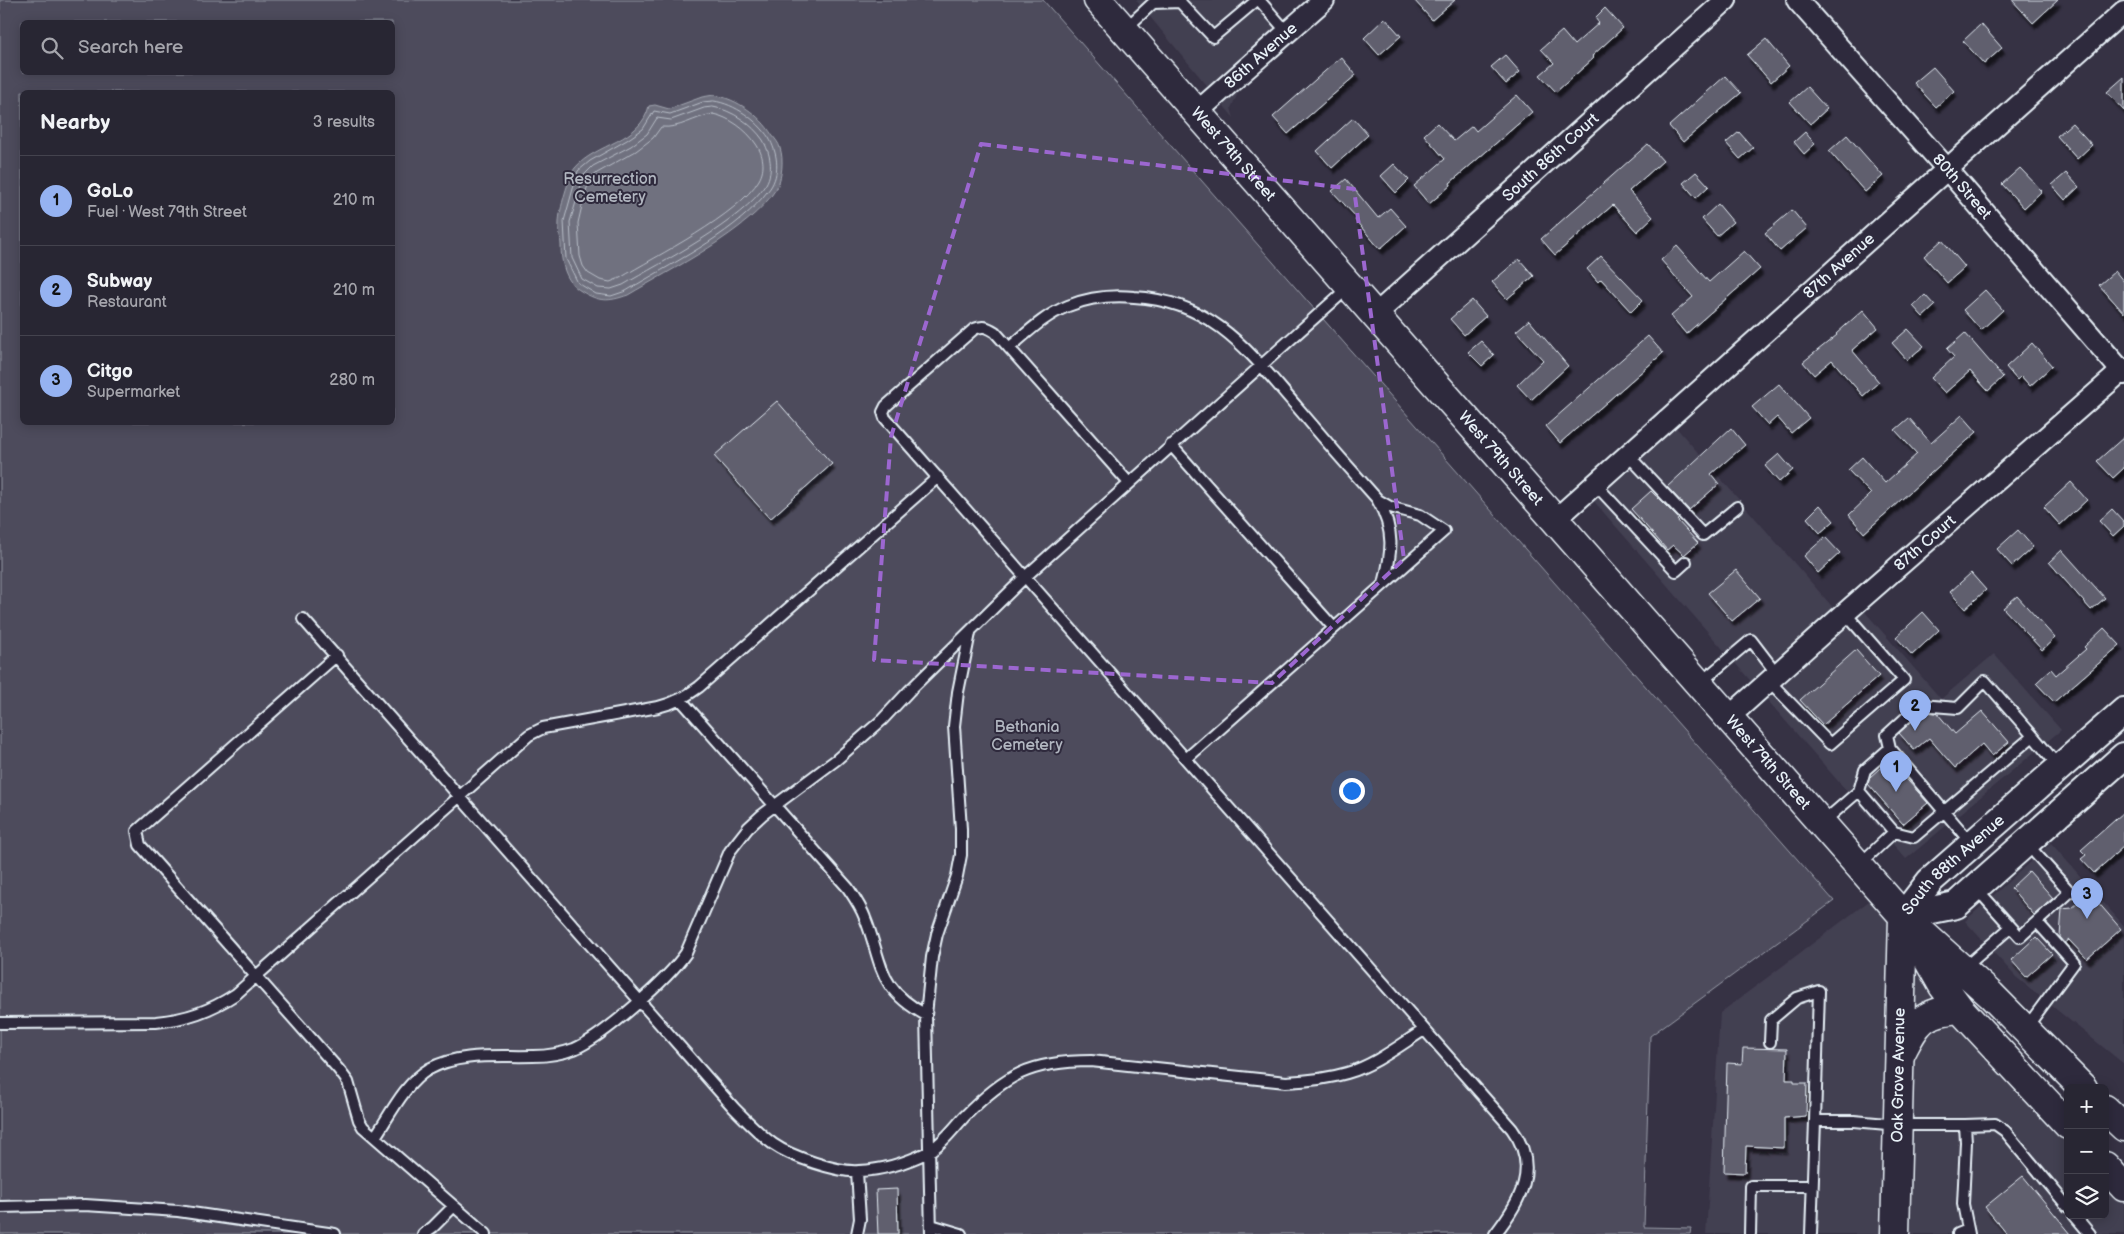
<!DOCTYPE html>
<meta charset="utf-8">
<style>
:root{--surface:#282633;--page:#302e3b;--text:#f1f3f6;--muted:#a5a5ac;--line:#44434e;--accent:#95b2f1}
body{margin:0;font-family:"Balsamiq Sans",sans-serif;background:var(--page);color:var(--text)}
.controls{position:absolute;right:15px;bottom:15px;display:grid;overflow:hidden;border-radius:8px;box-shadow:0 2px 12px #0003}
.controls button{width:45px;height:45px;display:grid;place-items:center;padding:0;border:0;border-bottom:1px solid var(--line);background:var(--surface);color:var(--text);font:25px sans-serif}
.you{position:absolute;left:1351px;top:790px;width:18px;height:18px;margin:-12px;border:4px solid #fff;border-radius:50%;background:#1a73e8;box-shadow:0 0 0 8px #1a73e833}
.badge{display:grid;place-items:center;width:32px;height:32px;border-radius:50%;background:var(--accent);color:#111;font-size:16px;font-weight:700}
.pin{position:absolute;translate:-50% -41px;filter:drop-shadow(0 1px 2px #0008)}
.pin::after{content:'';position:absolute;top:26px;width:18px;height:15px;background:inherit;clip-path:polygon(0 0,100% 0,50% 100%)}
.list{margin:0;padding:0;list-style:none}
h2{display:flex;justify-content:space-between;align-items:center;height:65px;margin:0;padding:0 20px;font-size:21px}
h2 small{font-size:16px;font-weight:400;color:var(--muted)}
.list li{display:grid;grid-template-columns:32px 1fr auto;gap:15px;align-items:center;box-sizing:border-box;height:90px;padding:0 20px;border-top:1px solid var(--line)}
.list b{display:block;font-size:19px;white-space:nowrap}
.list p{margin:0;font-size:16px;white-space:nowrap;color:var(--muted)}
.list em{font-size:16px;font-style:normal;color:var(--muted)}
.icon{flex:none;width:28px;height:28px;fill:none;stroke:currentColor;stroke-width:2;stroke-linecap:round;stroke-linejoin:round}
.map{position:relative;flex:none;width:2124px;height:1234px;overflow:hidden}
.search{position:absolute;background:var(--surface);box-shadow:0 2px 12px #0003;left:20px;top:20px;width:375px;height:55px;display:flex;align-items:center;gap:12px;box-sizing:border-box;padding:0 18px;border-radius:8px;color:var(--muted);font-size:19px}
.panel{position:absolute;background:var(--surface);box-shadow:0 2px 12px #0003;left:20px;top:90px;width:375px;height:335px;border-radius:8px}
.map>svg:first-child{display:block}
.built{fill:#433f51}
.green{fill:#4d4b5c;stroke:#9a9eaa;fill-rule:evenodd}
.water{fill:#70717f;stroke:#a0a4af}
.lines{fill:none;stroke-linecap:round;stroke-linejoin:round}
.shore{stroke:#b8bec8;stroke-width:1}
.building{fill:#605e6e;stroke:#e8f1f8;filter:url(#shadow)}
.service-casing{stroke:#e8f1f8;stroke-width:14}
.minor-casing{stroke:#e8f1f8;stroke-width:24}
.tertiary-casing{stroke:#e8f1f8;stroke-width:30}
.secondary-casing{stroke:#e8f1f8;stroke-width:31}
.primary-casing{stroke:#e8f1f8;stroke-width:31}
.service{stroke:#2f2a3d;stroke-width:10}
.minor{stroke:#2f2a3d;stroke-width:20}
.tertiary{stroke:#2f2a3d;stroke-width:26}
.secondary{stroke:#2f2a3d;stroke-width:28}
.primary{stroke:#2f2a3d;stroke-width:28}
.marked{fill:none;stroke:#9c67d0;stroke-width:4;stroke-dasharray:10 6;stroke-linejoin:round}
.labels{text-anchor:middle;dominant-baseline:central;stroke-width:4;stroke-linejoin:round;paint-order:stroke}
.street-label{font-size:16px;fill:#e8f1f8;stroke:#2f2a3d}
.park-label{font-size:16px;fill:#b2b7c1;stroke:#2f2a3d}
</style>
<div class="map">
<svg width="2124" height="1234" viewBox="0 0 2124 1234">
<defs>
<filter id="shadow"><feDropShadow dx="3" dy="5.5" stdDeviation="1" flood-color="#0009"/></filter>
</defs>
<rect width="100%" height="100%" fill="#363244"/>
<filter id="ink" filterUnits="userSpaceOnUse"><feTurbulence type="fractalNoise" baseFrequency=".02" numOctaves="2"/><feDisplacementMap in="SourceGraphic" scale="10" xChannelSelector="R" yChannelSelector="G"/><feConvolveMatrix kernelMatrix="1 2 1 2 8 2 1 2 1" color-interpolation-filters="sRGB"/></filter>
<g filter="url(#ink)">
<!-- built -->
<path class="built" d="M1136 0H1269L1301 37 1239 91 1231 108 1234 118Z
M1660 409 1836 611 1852 597 1941 699 1994 654 2061 730 1906 859 1578 483Z
M2051 843 2124 926V1064L2016 977 1965 921Z
M1877 895 1895 916 1888 1234H1706L1720 1013Z
M1908 938 1955 1019 2068 1141V1215H2105V1182L2124 1202V1234H1902Z"/>
<!-- green -->
<path class="green" d="M0 0H1043L1834 901 1650 1036 1644 1227 1691 1228 1690 1234H0ZM22 22H392V72H22ZM22 92H392V422H22Z"/>
<!-- water -->
<path class="water" d="M714 95C737 99 760 115 772 135 775 139 779 143 780 148 784 159 782 179 776 189 751 230 670 270 628 295 608 302 599 302 581 291 565 282 561 262 561 245 561 237 558 230 559 222 559 212 569 175 575 168 596 143 641 142 649 106L655 105 669 109 702 97Z"/>
<g class="lines">
<!-- shore -->
<path class="shore" d="M714 101C735 104 757 120 769 138 777 152 780 170 772 185 770 189 766 193 763 197 730 236 670 264 626 291L611 296 596 294 578 283 566 259 564 221 578 171 590 161 627 140 643 129 654 111 670 114 703 102Z
M713 107C732 110 752 124 763 140 770 153 774 170 766 184 743 221 662 262 623 285L611 289 598 288 582 279 572 258 570 222 584 175 593 166 631 146 647 134 657 118 671 120 704 108Z
M713 114C729 117 747 130 756 144 763 154 766 168 759 180 739 215 656 256 620 278L610 282 600 280 588 273 583 266 580 256 578 223 584 197 590 179 597 173 636 151 653 138 661 127C680 129 694 117 713 114Z"/>
</g>
<!-- building -->
<path class="building" d="M1414 0H1455L1432 20Z
M2012 0H2058L2033 23Z
M1605 8 1623 28 1592 56 1594 58 1556 92 1540 75 1554 63 1541 49 1562 31 1574 45 1599 23 1595 18Z
M1385 18 1401 36 1379 55 1364 38Z
M1981 24 2002 48 1984 64 1963 41Z
M1766 39 1789 66 1771 82 1747 55Z
M1505 55 1520 72 1506 84 1491 67Z
M1341 57 1356 75 1288 134 1273 117Z
M1933 67 1954 91 1936 107 1914 83Z
M1725 76 1741 93 1683 142 1669 126Z
M2124 77V111L2107 92Z
M1807 87 1827 109 1810 124 1790 102Z
M1517 95 1532 112 1450 183 1451 185 1429 204 1414 186 1445 159 1424 135 1437 123 1454 141 1472 126 1476 131Z
M1353 118 1368 135 1332 168 1317 151Z
M2072 123 2092 145 2077 159 2057 136Z
M1739 132 1753 148 1740 159 1726 143Z
M1805 132 1815 144 1804 154 1794 142Z
M1847 135 1883 176 1865 192 1829 151Z
M1648 144 1663 161 1629 191 1653 217 1637 232 1613 205 1555 255 1541 239Z
M1394 164 1409 180 1396 193 1381 176Z
M2020 168 2042 191 2024 208 2002 184Z
M1696 172 1709 186 1696 198 1683 183Z
M2066 173 2079 187 2065 200 2052 185Z
M1346 179 1378 218 1390 208 1406 226 1380 249 1355 220 1357 218 1332 191Z
M1718 204 1733 222 1717 236 1702 219Z
M1792 210 1807 228 1780 251 1765 233Z
M1942 240 1965 267 1947 283 1924 256Z
M1677 246 1709 282 1744 251 1760 269 1686 334 1671 316 1693 297 1661 260Z
M1601 256 1643 300 1631 312 1601 279 1598 282 1587 269Z
M1519 259 1534 276 1507 299 1492 282Z
M2115 271 2124 282V313L2099 285Z
M1985 290 2003 310 1981 330 1963 310Z
M1925 295 1935 306 1923 317 1913 306Z
M1472 300 1486 316 1464 335 1450 319Z
M1863 310 1878 328 1852 350 1879 382 1863 396 1832 360 1814 375 1803 362 1837 335 1836 334Z
M1529 320 1568 366 1531 400 1517 385 1543 360 1516 331Z
M1908 329 1924 346 1907 360 1892 343Z
M1965 333 2003 377 1988 391 1970 371 1945 393 1931 378 1954 357 1947 349Z
M1648 336 1663 353 1560 443 1546 426Z
M1481 341 1494 355 1482 366 1468 352Z
M2032 343 2052 366 2030 386 2021 376 2017 380 2006 367Z
M1779 384 1809 418 1791 433 1777 417 1768 425 1752 407Z
M777 401 832 464 770 519 714 456Z
M1962 415 1977 432 1864 533 1849 515 1871 494 1848 470 1862 457 1885 483 1917 454 1895 430 1909 418 1931 443Z
M1731 428 1745 445 1711 474 1719 484 1689 510 1667 487Z
M2124 437V468L2113 478 2097 461Z
M1779 454 1793 470 1779 482 1765 466Z
M2071 482 2087 500 2060 525 2044 507Z
M1651 491 1679 519 1677 520 1698 543 1684 555 1673 545 1667 550 1631 509Z
M1820 505 1834 521 1820 533 1807 518Z
M2112 509 2124 522V526L2113 536 2099 521Z
M2018 530 2033 547 2012 566 1997 549Z
M1825 537 1840 553 1818 573 1804 556Z
M2062 550 2105 598 2091 610 2049 562Z
M1736 570 1760 598 1732 621 1708 593Z
M1971 573 1986 590 1965 609 1950 592Z
M2017 596 2055 638 2042 650 2003 608Z
M1923 612 1939 630 1912 655 1896 637Z
M2104 628 2120 645 2054 702 2036 683 2051 669 2056 675 2086 649 2084 647Z
M1856 650 1879 676 1823 725 1800 700Z
M1982 711 2009 742 1992 756 1982 744 1955 768 1929 738 1914 750 1899 733 1922 712 1937 713 1955 734Z
M1889 760 1928 803 1903 824 1868 784 1870 777Z
M2124 812V846L2094 873 2081 859 2086 855 2081 850Z
M2029 871 2053 898 2034 915 2011 888Z
M2090 893 2121 929 2087 959 2069 940 2065 943 2060 937 2062 909 2072 908Z
M2036 937 2052 954 2026 977 2011 960Z
M1743 1048 1787 1049 1786 1080H1794V1083H1807L1806 1116 1784 1118V1148L1746 1146 1745 1173 1724 1172 1727 1063 1742 1064Z
M2023 1176 2071 1234H2007L1985 1207Z
M897 1189 898 1234H878L876 1190Z"/>
<g class="lines">
<!-- service casing -->
<g class="service-casing">
<path id="service" d="M1259 0 1287 32
M1125 29 1153 3 1180 2 1213 37 1257 0
M1009 348C1027 333 1045 315 1068 306 1090 297 1111 295 1134 297 1214 301 1250 353 1298 408 1324 439 1351 470 1378 500L1390 507 1420 515 1444 531 1186 759
M1171 445 1334 628
M1628 455 1703 535 1737 507
M1129 483 995 332C987 327 983 325 974 329L886 406 883 412 885 418 1512 1129C1540 1167 1521 1201 1495 1234
M1595 484 1676 571 1686 562
M1378 501C1395 531 1392 552 1384 584
M303 619 734 1108C746 1120 758 1133 773 1144 790 1156 838 1173 859 1171 882 1170 908 1162 928 1152 942 1144 953 1129 964 1117 1005 1075 1031 1061 1091 1061L1286 1082C1307 1081 1327 1079 1347 1073 1375 1065 1400 1045 1424 1030
M337 655 137 831 140 845 339 1070 348 1082 359 1120 363 1127 486 1234
M1769 681 1830 744 1904 680 1845 613
M1700 683 1751 640 1777 674
M681 700 848 888C854 897 861 907 865 918 883 963 876 988 926 1015
M1890 748 1887 735 1920 705 1958 708 1985 681 2033 736
M1859 791 1865 770 1890 748 1972 844
M1822 823 1859 791 1894 832 1859 865
M1894 832 1914 837 2033 736 2059 767
M1976 888 2020 937 2070 892 2027 844
M1963 969 2011 927
M0 1023 156 1022C187 1019 210 1011 236 994L529 735 543 728 658 707C675 703 685 697 699 687L938 477
M2026 1028 2074 963 2037 922
M1770 1042 1771 1020 1797 998 1819 991 1815 1121H1854L1898 1125H1965L1966 1142 1963 1204 1969 1234
M1965 1125 1995 1124 2005 1131 2068 1207
M375 1137C390 1115 405 1083 429 1069 460 1052 499 1057 533 1056 547 1056 561 1054 574 1049 603 1037 668 979 686 953L730 851 748 828 762 815 836 760 882 720 909 691 1025 577 1349 287
M857 1172 860 1219 857 1234
M0 1207 85 1205 178 1211 335 1234
M2074 1215 2090 1234
M931 1225 961 1234
M423 1234 433 1227 454 1206
M931 1234 926 1015 932 957 937 934 957 876 961 855V829L954 726 958 692 970 633
M1750 1234 1751 1186H1811
M1811 1234 1815 1121
M1958 1234 1968 1230"/>
</g>
<!-- minor casing -->
<g class="minor-casing">
<g id="minor">
<path id="s1" d="M1797 0 1947 169 2124 374"/>
<path id="s2" d="M1197 112 1324 0"/>
<path id="s3" d="M1375 315 1726 0"/>
<path id="s4" d="M1555 520 2124 11"/>
<path id="s5" d="M1729 717 1845 613 2124 369"/>
</g>
</g>
<!-- tertiary casing -->
<g class="tertiary-casing">
<g id="tertiary">
<path id="s6" d="M1903 916 1930 881 2124 711"/>
<path d="M1903 916 1956 905 2124 756"/>
</g>
</g>
<!-- secondary casing -->
<g class="secondary-casing">
<g id="secondary">
<path id="s7" d="M1098 0 1903 916 1895 1234"/>
</g>
</g>
<!-- primary casing -->
<g class="primary-casing">
<path id="primary" d="M1903 916 1943 986 1960 1009 2068 1125
M1922 933 1991 995 2083 1088
M1900 1055C1917 1022 1921 1012 1960 1009
M2105 1109 2124 1127
M2105 1166 2124 1187"/>
</g>
<!-- service -->
<use href="#service" class="service"/>
<!-- minor -->
<use href="#minor" class="minor"/>
<!-- tertiary -->
<use href="#tertiary" class="tertiary"/>
<!-- secondary -->
<use href="#secondary" class="secondary"/>
<!-- primary -->
<use href="#primary" class="primary"/>
</g>
</g>
<!-- marked area -->
<path class="marked" d="M981 144 1354 189 1404 559 1272 683 874 660 891 437Z"/>
<g class="labels">
<!-- street labels -->
<g class="street-label">
<text stroke="none"><textPath href="#s2" startOffset="85">86th Avenue</textPath></text>
<text stroke="none"><textPath href="#s7" startOffset="205">West 79th Street</textPath></text>
<text stroke="none"><textPath href="#s3" startOffset="236">South 86th Court</textPath></text>
<text stroke="none"><textPath href="#s1" startOffset="249">80th Street</textPath></text>
<text stroke="none"><textPath href="#s4" startOffset="381">87th Avenue</textPath></text>
<text stroke="none"><textPath href="#s7" startOffset="610">West 79th Street</textPath></text>
<text stroke="none"><textPath href="#s5" startOffset="262">87th Court</textPath></text>
<text stroke="none"><textPath href="#s7" startOffset="1015">West 79th Street</textPath></text>
<text stroke="none"><textPath href="#s6" startOffset="72">South 88th Avenue</textPath></text>
<text transform="translate(1899 1075) rotate(-89)">Oak Grove Avenue</text>
</g>
<!-- park labels -->
<g class="park-label">
<text x="610" y="179">Resurrection<tspan x="610" dy="18">Cemetery</tspan></text>
<text x="1027" y="727">Bethania<tspan x="1027" dy="18">Cemetery</tspan></text>
</g>
</g>
</svg>
<div class="controls">
<button>+</button>
<button>−</button>
<button><svg class="icon" aria-label="layers" viewBox="0 0 24 24"><path d="M12 4l9 5-9 5-9-5zM3 14l9 5 9-5"/></svg></button>
</div>
<div class="you"></div>
<div class="pin badge" style="left:1896px;top:792px">1</div>
<div class="pin badge" style="left:1915px;top:731px">2</div>
<div class="pin badge" style="left:2087px;top:919px">3</div>
<div class="search"><svg class="icon" aria-label="search" viewBox="0 0 24 24"><circle cx="10" cy="10" r="6"/><path d="M15 15l6 6"/></svg>Search here</div>
<section class="panel">
<h2>Nearby<small>3 results</small></h2>
<ul class="list">
<li><span class="badge">1</span><div><b>GoLo</b><p>Fuel · West 79th Street</p></div><em>210 m</em></li>
<li><span class="badge">2</span><div><b>Subway</b><p>Restaurant</p></div><em>210 m</em></li>
<li><span class="badge">3</span><div><b>Citgo</b><p>Supermarket</p></div><em>280 m</em></li>
</ul>
</section>
</div>
